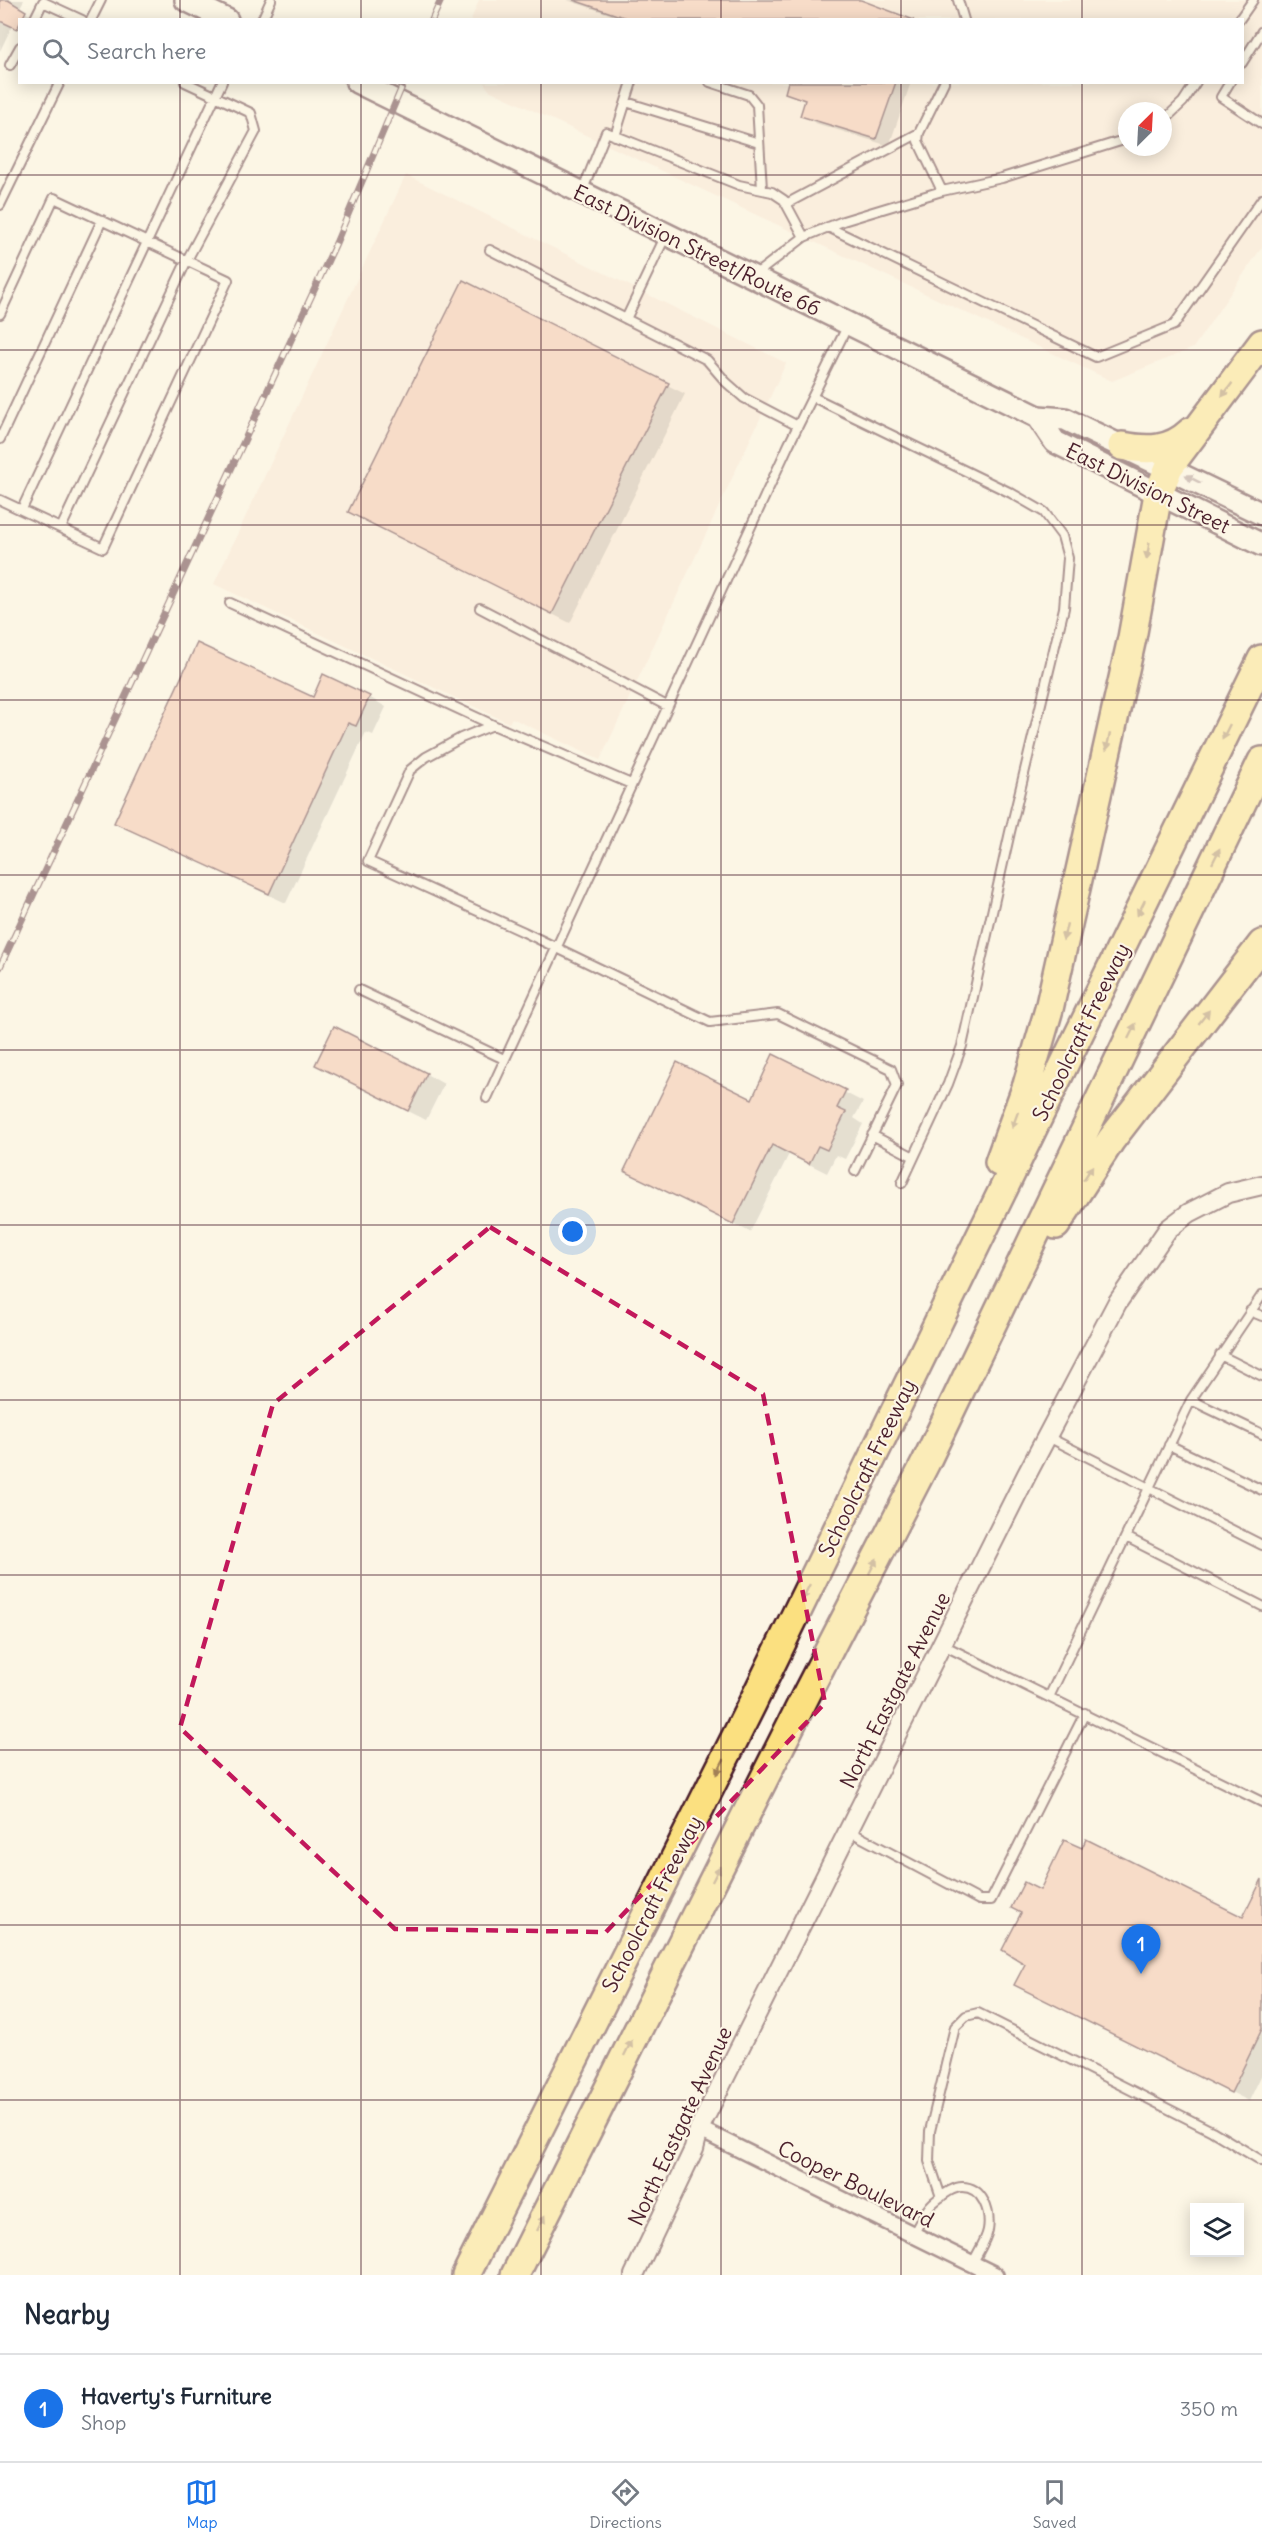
<!DOCTYPE html>
<style>
:root{--surface:#fff;--page:#f2f2f3;--text:#1f2937;--muted:#747a83;--line:#e0e1e3;--accent:#1a73e8}
body{margin:0;font-family:Delius,sans-serif;background:var(--page);color:var(--text)}
.controls{position:absolute;right:18px;bottom:18px;display:grid;overflow:hidden;border-radius:0px;box-shadow:0 3px 15px #0003}
.controls button{width:54px;height:54px;display:grid;place-items:center;padding:0;border:0;border-bottom:2px solid var(--line);background:var(--surface);color:var(--text);font:30px sans-serif}
.compass{position:absolute;left:1118px;top:102px;width:54px;height:54px;border-radius:50%;background:var(--surface);box-shadow:0 3px 15px #0003;rotate:24deg}
.you{position:absolute;left:573px;top:1232px;width:21px;height:21px;margin:-15px;border:4px solid #fff;border-radius:50%;background:#1a73e8;box-shadow:0 0 0 9px #1a73e833}
.badge{display:grid;place-items:center;width:39px;height:39px;border-radius:50%;background:var(--accent);color:#fff;font-size:20px;font-weight:700}
.pin{position:absolute;translate:-50% -50px;filter:drop-shadow(0 2px 3px #0008)}
.pin::after{content:'';position:absolute;top:32px;width:21px;height:18px;background:inherit;clip-path:polygon(0 0,100% 0,50% 100%)}
.list{margin:0;padding:0;list-style:none}
h2{display:flex;justify-content:space-between;align-items:center;height:78px;margin:0;padding:0 24px;font-size:26px}
h2 small{font-size:20px;font-weight:400;color:var(--muted)}
.list li{display:grid;grid-template-columns:39px 1fr auto;gap:18px;align-items:center;box-sizing:border-box;height:108px;padding:0 24px;border-top:2px solid var(--line)}
.list b{display:block;font-size:22px;white-space:nowrap}
.list p{margin:0;font-size:20px;white-space:nowrap;color:var(--muted)}
.list em{font-size:20px;font-style:normal;color:var(--muted)}
.icon{flex:none;width:33px;height:33px;fill:none;stroke:currentColor;stroke-width:2;stroke-linecap:round;stroke-linejoin:round}
.map{position:relative;flex:none;width:1262px;height:2275px;overflow:hidden}
.search{position:absolute;background:var(--surface);box-shadow:0 3px 15px #0003;left:18px;right:18px;top:18px;height:66px;display:flex;align-items:center;gap:15px;box-sizing:border-box;padding:0 21px;border-radius:0px;color:var(--muted);font-size:22px}
.sheet{height:186px;background:var(--surface)}
nav{display:flex;justify-content:space-around;align-items:center;box-sizing:border-box;height:84px;border-top:2px solid var(--line);background:var(--surface);font-size:16px;color:var(--muted)}
nav a{display:grid;justify-items:center;gap:3px}
nav .on{color:var(--accent)}
.map>svg:first-child{display:block}
.built{fill:#f9e4d2;fill-rule:evenodd}
.shadow{fill:#0003}
.building{fill:#f2bca5;stroke:#4a1f2b;stroke-width:1.5}
.lines{fill:none;stroke-linecap:round;stroke-linejoin:round}
.service-casing{stroke:#4a1f2b;stroke-width:12}
.minor-casing{stroke:#4a1f2b;stroke-width:20}
.tertiary-casing{stroke:#4a1f2b;stroke-width:22}
.secondary-casing{stroke:#4a1f2b;stroke-width:26}
.motorway-casing{stroke:#4a1f2b;stroke-width:32}
.service{stroke:#fcf5e5;stroke-width:8}
.minor{stroke:#fcf5e5;stroke-width:15}
.tertiary{stroke:#fcf5e5;stroke-width:18}
.secondary{stroke:#fcf5e5;stroke-width:21}
.motorway{stroke:#fbe080;stroke-width:27}
.rail-casing{stroke:#4a1f2b;stroke-width:7}
.rail{stroke:#fcf5e5;stroke-width:4.5;stroke-dasharray:14;stroke-linecap:butt}
.oneway{fill:#a28056}
.oneway2{fill:#a38a88}
.marked{fill:none;stroke:#c2185b;stroke-width:4.5;stroke-dasharray:12 8;stroke-linejoin:round}
.grid{fill:none;stroke:#4a1f2b;stroke-width:1.5;stroke-opacity:0.55}
.labels{text-anchor:middle;dominant-baseline:central;stroke-width:4.5;stroke-linejoin:round;paint-order:stroke}
.street-label{font-size:21px;fill:#4a1f2b;stroke:#fcf5e5}
</style>
<div class="map">
<svg width="1262" height="2275" viewBox="0 0 1262 2275">
<rect width="100%" height="100%" fill="#fcf5e5"/>
<filter id="ink" filterUnits="userSpaceOnUse"><feTurbulence type="fractalNoise" baseFrequency=".0167" numOctaves="2"/><feDisplacementMap in="SourceGraphic" scale="12" xChannelSelector="R" yChannelSelector="G"/><feConvolveMatrix kernelMatrix="1 2 1 2 8 2 1 2 1" color-interpolation-filters="sRGB"/></filter>
<g filter="url(#ink)">
<!-- built -->
<path class="built" d="M479 0H1262V247L1193 348 1112 381 489 90 484 83 1242 82V20H471ZM1127 111H1163V147H1127Z
M406 175 786 363 600 760 512 718 509 723 214 584Z"/>
<!-- shadow -->
<path class="shadow" d="M0 0H24L19 9 38 19 20 20V30L12 26 0 51Z
M567 0H856L914 20H627Z
M790 82H911L889 146 815 123 802 115 806 102 787 92Z
M464 282 685 394 570 623 367 521Z
M369 697 386 707 373 735 366 732 286 903 116 823 314 699Z
M774 1056 863 1102 854 1118 863 1124 845 1159 836 1155 827 1173 789 1154 750 1232 626 1170 752 1101Z
M317 1065 426 1074 444 1084 426 1120Z
M1262 1883V2074L1249 2101 1033 1994 1027 1963 1041 1892 1244 1919Z"/>
<!-- building -->
<path class="building" d="M0 0H8L26 11 17 29 0 21Z
M573 0H861L914 20H632Z
M788 82H896L876 139 800 116 805 100 785 93Z
M463 280 669 383 552 614 348 512Z
M197 643 313 697 323 674 370 696 356 726 348 723 269 894 114 823Z
M334 1026 427 1073 408 1111 315 1065Z
M773 1054 846 1090 837 1108 846 1112 827 1150 818 1146 809 1164 772 1145 733 1224 624 1171 677 1062 752 1099Z
M1086 1839 1243 1917 1262 1879V2029L1231 2093 1014 1985 1025 1964 1002 1950 1021 1913 1011 1908 1024 1882 1040 1890 1064 1840 1082 1848Z"/>
<g class="lines">
<!-- service casing -->
<g class="service-casing">
<path id="service" d="M958 0 964 20
M34 20 43 2 82 20
M91 20 101 0
M262 20 271 0
M1239 20 1253 0
M1242 63 1262 31
M10 65 20 47
M710 82 749 95 757 105 762 189
M1230 82 1221 97 1262 124
M626 102 759 143
M1163 121 1183 102 1196 82
M615 136 632 82
M942 191 918 141 919 133 944 82
M582 192 606 132 739 185 772 192 784 200 804 237
M786 204 919 133
M0 205 60 82
M828 227 1096 357 1174 325 1262 199
M490 250 707 360 726 382 744 398 798 426
M756 274 804 237 843 221 942 191 1002 178 1127 139
M0 314 54 198 228 280 103 548 0 500
M626 319 665 237
M813 397 1011 493 1044 512 1062 536 1068 558 1064 608 1010 832 962 1046 948 1084 902 1183
M0 439 102 220
M22 509 222 82
M61 528 187 260 256 131 251 113 185 82
M230 603 493 725 631 784
M480 608 667 706
M493 725 461 738 426 757 410 770 368 861 524 932 710 1022 778 1014 891 1069 897 1085 855 1171
M359 990 504 1059
M487 1098 789 444 848 325
M872 1135 914 1157
M1250 1311 1262 1316
M1220 1355 1262 1376
M1191 1400 1262 1434
M1048 1437 1262 1545
M1169 1445 1262 1490
M1126 1537 1262 1606
M943 1645 1262 1802
M1050 1695 1191 1400 1262 1295
M849 1831 979 1900H991L1085 1713
M941 2197 929 2161 930 2131 955 2027 966 2016 978 2013 1212 2131 1262 2161
M913 2235C919 2225 924 2211 933 2203 940 2197 952 2187 962 2187 983 2187 991 2212 988 2230 986 2241 977 2254 972 2264"/>
</g>
<!-- minor casing -->
<g class="minor-casing">
<path id="minor" d="M699 2129 995 2275"/>
</g>
<!-- tertiary casing -->
<g class="tertiary-casing">
<path id="tertiary" d="M634 2275 694 2149 699 2129 1026 1476 1117 1303 1168 1229 1189 1213 1228 1193 1262 1185"/>
</g>
<!-- secondary casing -->
<g class="secondary-casing">
<path id="secondary" d="M186 0 227 20
M357 82 1038 417 1065 419 1262 514
M1038 417 1055 442 1262 545"/>
</g>
<!-- motorway casing -->
<g class="motorway-casing">
<path id="motorway" d="M1122 446C1148 451 1170 451 1190 432
M999 1162 1027 1085 1049 1009 1132 638 1158 494 1169 467 1262 343
M1056 1225 1111 1140 1262 944
M466 2275 752 1704 1262 659
M515 2275 807 1693 926 1462 1262 761"/>
</g>
<!-- service -->
<use href="#service" class="service"/>
<!-- minor -->
<use href="#minor" class="minor"/>
<!-- tertiary -->
<use href="#tertiary" class="tertiary"/>
<!-- secondary -->
<use href="#secondary" class="secondary"/>
<!-- motorway -->
<use href="#motorway" class="motorway"/>
<!-- rail casing -->
<g class="rail-casing">
<path id="rail" d="M432 20 441 0
M0 967 336 243 404 82"/>
</g>
<!-- rail -->
<use href="#rail" class="rail"/>
</g>
<!-- one-way arrows -->
<defs><path id="oneway-solid" d="M-6-.8H1V-3.2L6.5 0L1 3.2V.8H-6Z" transform="scale(1.5)"/></defs>
<g class="oneway">
<use href="#oneway-solid" transform="translate(1227 390) rotate(127)"/>
<use href="#oneway-solid" transform="translate(1148 551) rotate(100)"/>
<use href="#oneway-solid" transform="translate(1226 732) rotate(116)"/>
<use href="#oneway-solid" transform="translate(1108 742) rotate(103)"/>
<use href="#oneway-solid" transform="translate(1216 856) rotate(-64)"/>
<use href="#oneway-solid" transform="translate(1141 908) rotate(116)"/>
<use href="#oneway-solid" transform="translate(1065 932) rotate(103)"/>
<use href="#oneway-solid" transform="translate(1204 1017) rotate(-52)"/>
<use href="#oneway-solid" transform="translate(1132 1031) rotate(-64)"/>
<use href="#oneway-solid" transform="translate(1015 1120) rotate(110)"/>
<use href="#oneway-solid" transform="translate(1088 1173) rotate(-57)"/>
<use href="#oneway-solid" transform="translate(873 1566) rotate(-63)"/>
<use href="#oneway-solid" transform="translate(806 1592) rotate(116)"/>
<use href="#oneway-solid" transform="translate(720 1767) rotate(117)"/>
<use href="#oneway-solid" transform="translate(716 1874) rotate(-63)"/>
<use href="#oneway-solid" transform="translate(628 2048) rotate(-63)"/>
<use href="#oneway-solid" transform="translate(541 2223) rotate(-64)"/>
</g>
<use class="oneway2" href="#oneway-solid" transform="translate(1193 479) rotate(-153)"/>
</g>
<!-- marked area -->
<path d="M0 0H1262V2275H0ZM490 1227 763 1394 825 1703 606 1932 395 1929 180 1728 273 1404Z" fill="#fcf5e5" fill-opacity=".55" fill-rule="evenodd"/>
<path class="marked" d="M490 1227 763 1394 825 1703 606 1932 395 1929 180 1728 273 1404Z"/>
<!-- grid -->
<path class="grid" d="M180 0V20M361 0V20M541 0V20M721 0V20M901 0V20M1082 0V20M180 82V2275M361 82V2275M541 82V2275M721 82V2275M901 82V2275M1082 82V2275M0 175H1262M0 350H1262M0 525H1262M0 700H1262M0 875H1262M0 1050H1262M0 1225H1262M0 1400H1262M0 1575H1262M0 1750H1262M0 1925H1262M0 2100H1262"/>
<g class="labels">
<!-- street labels -->
<g class="street-label">
<text transform="translate(697 250) rotate(26)">East Division Street/Route 66</text>
<text transform="translate(1148 488) rotate(26)">East Division Street</text>
<text transform="translate(1081 1032) rotate(-64)">Schoolcraft Freeway</text>
<text transform="translate(867 1468) rotate(-64)">Schoolcraft Freeway</text>
<text transform="translate(895 1690) rotate(-63)">North Eastgate Avenue</text>
<text transform="translate(652 1904) rotate(-63)">Schoolcraft Freeway</text>
<text transform="translate(680 2126) rotate(-65)">North Eastgate Avenue</text>
<text transform="translate(856 2184) rotate(26)">Cooper Boulevard</text>
</g>
</g>
</svg>
<div class="controls">
<button><svg class="icon" aria-label="layers" viewBox="0 0 24 24"><path d="M12 4l9 5-9 5-9-5zM3 14l9 5 9-5"/></svg></button>
</div>
<svg class="compass" viewBox="-18 -18 36 36"><path d="M0-13l5 13h-10z" fill="#e53935"/><path d="M0 13l5-13h-10z" fill="#747a83"/></svg>
<div class="you"></div>
<div class="pin badge" style="left:1141px;top:1974px">1</div>
<div class="search"><svg class="icon" aria-label="search" viewBox="0 0 24 24"><circle cx="10" cy="10" r="6"/><path d="M15 15l6 6"/></svg>Search here</div>
</div>
<section class="sheet">
<h2>Nearby<small></small></h2>
<ul class="list">
<li><span class="badge">1</span><div><b>Haverty's Furniture</b><p>Shop</p></div><em>350 m</em></li>
</ul>
</section>
<nav>
<a class="on"><svg class="icon" aria-label="map" viewBox="0 0 24 24"><path d="M3 6l6-2 6 2 6-2v14l-6 2-6-2-6 2zM9 4v14M15 6v14"/></svg>Map</a>
<a><svg class="icon" aria-label="directions" viewBox="0 0 24 24"><path d="M12 3l9 9-9 9-9-9zM9 14v-3h6M13 9l2 2-2 2"/></svg>Directions</a>
<a><svg class="icon" aria-label="saved" viewBox="0 0 24 24"><path d="M7 4h10v16l-5-4-5 4z"/></svg>Saved</a>
</nav>
